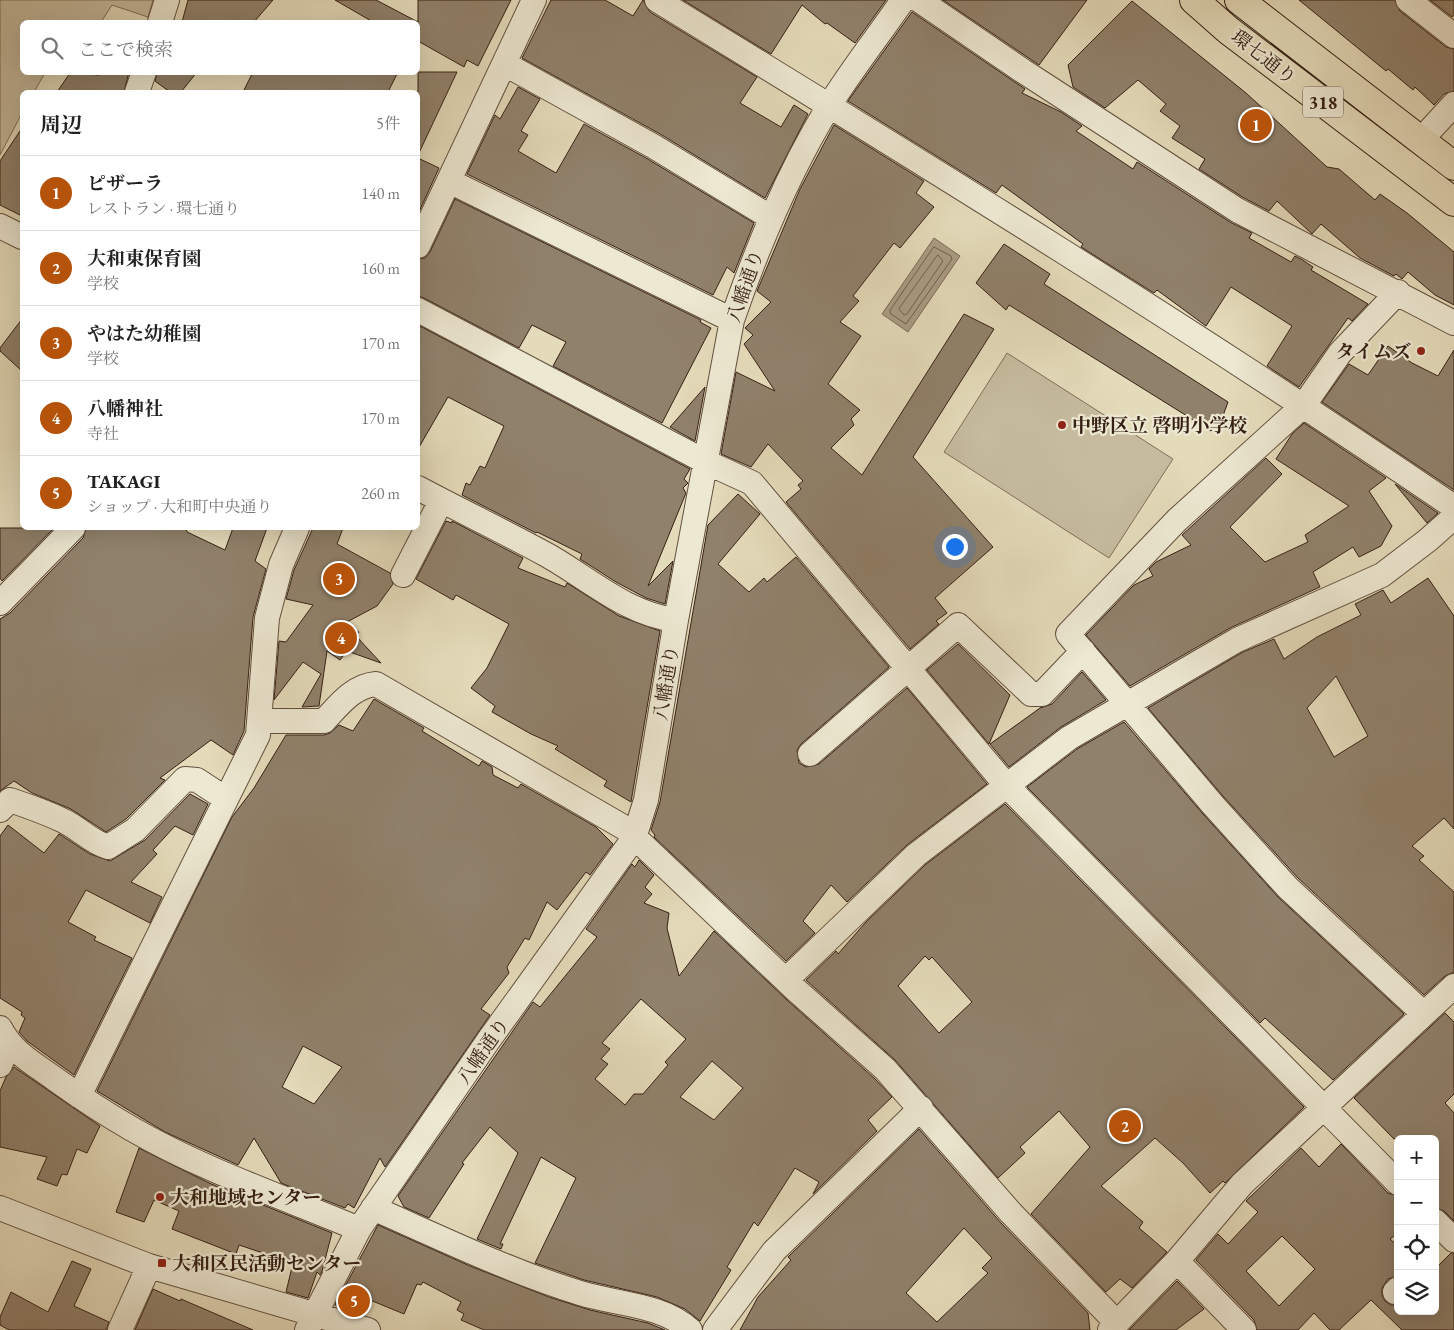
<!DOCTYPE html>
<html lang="ja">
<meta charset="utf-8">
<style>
:root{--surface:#fff;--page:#f2f2f2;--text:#222;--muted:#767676;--line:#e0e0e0;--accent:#b45309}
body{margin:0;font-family:"EB Garamond","Noto Serif JP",serif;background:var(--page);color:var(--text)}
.controls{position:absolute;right:15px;bottom:15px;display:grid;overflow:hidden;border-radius:8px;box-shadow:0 5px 20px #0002}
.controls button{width:45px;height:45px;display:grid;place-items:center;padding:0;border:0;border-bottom:1px solid var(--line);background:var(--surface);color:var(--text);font:25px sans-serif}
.you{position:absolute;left:954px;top:546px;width:18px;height:18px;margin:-12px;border:4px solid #fff;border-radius:50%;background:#1a73e8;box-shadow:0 0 0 8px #1a73e833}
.badge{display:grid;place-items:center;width:32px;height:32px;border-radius:50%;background:var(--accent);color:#fff;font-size:16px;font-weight:700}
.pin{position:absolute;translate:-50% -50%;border:2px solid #fff;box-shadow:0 1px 5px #0006}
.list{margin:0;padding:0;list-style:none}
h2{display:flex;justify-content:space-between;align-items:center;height:65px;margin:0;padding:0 20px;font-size:21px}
h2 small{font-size:16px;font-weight:400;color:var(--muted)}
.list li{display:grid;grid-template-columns:32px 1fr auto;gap:15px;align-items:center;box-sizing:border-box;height:75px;padding:0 20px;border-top:1px solid var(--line)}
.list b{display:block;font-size:19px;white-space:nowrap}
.list p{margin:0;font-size:16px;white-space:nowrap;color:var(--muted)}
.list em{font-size:16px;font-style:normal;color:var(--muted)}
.icon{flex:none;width:28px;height:28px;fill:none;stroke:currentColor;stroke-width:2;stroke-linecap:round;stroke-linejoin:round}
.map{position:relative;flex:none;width:1454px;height:1330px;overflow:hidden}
.search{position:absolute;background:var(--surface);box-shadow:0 5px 20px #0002;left:20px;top:20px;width:400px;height:55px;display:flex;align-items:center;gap:12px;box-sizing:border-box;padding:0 18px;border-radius:8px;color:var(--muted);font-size:19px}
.panel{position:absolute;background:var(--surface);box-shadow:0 5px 20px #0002;left:20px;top:90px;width:400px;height:440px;border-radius:8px}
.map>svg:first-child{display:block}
.green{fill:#c6bb9e;stroke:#7e6e5a}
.water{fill:#a99b82;stroke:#7b6a56}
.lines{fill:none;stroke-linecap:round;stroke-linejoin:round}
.shore{stroke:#705e4c;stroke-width:1}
.building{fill:#90816b;stroke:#362015;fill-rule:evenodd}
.street-casing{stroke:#624f3e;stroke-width:26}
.primary-casing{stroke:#362015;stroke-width:30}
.street{stroke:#ede8d2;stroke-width:24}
.primary{stroke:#e4dbba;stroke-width:28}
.poi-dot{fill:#8f2418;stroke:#ede8d2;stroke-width:2}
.labels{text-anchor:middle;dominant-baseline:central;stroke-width:4.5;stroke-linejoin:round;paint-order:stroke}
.shield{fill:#ede8d2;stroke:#6d5c4e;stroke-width:1}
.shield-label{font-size:18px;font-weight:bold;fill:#362015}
.street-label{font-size:19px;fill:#362015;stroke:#ede8d2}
.poi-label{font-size:19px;font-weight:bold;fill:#362015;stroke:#ede8d2;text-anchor:start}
</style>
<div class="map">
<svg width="1454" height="1330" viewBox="0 0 1454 1330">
<rect width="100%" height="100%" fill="#e4dbba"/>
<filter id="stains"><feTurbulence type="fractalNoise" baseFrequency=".004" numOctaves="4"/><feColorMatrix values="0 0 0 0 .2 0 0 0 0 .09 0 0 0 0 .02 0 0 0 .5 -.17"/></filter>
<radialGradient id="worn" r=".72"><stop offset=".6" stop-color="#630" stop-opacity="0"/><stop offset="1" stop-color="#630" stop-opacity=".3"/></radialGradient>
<!-- green -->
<path class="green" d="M0 0H153L148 17 112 5 101 22H22V72L45 73 34 92H22V113L0 155Z
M1007 353 1173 459 1109 558 944 452Z"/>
<!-- water -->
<path class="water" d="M934 238 960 256 908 332 882 314Z"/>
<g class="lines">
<!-- shore -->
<path class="shore" d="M934 247 951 256 952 259 906 324 891 314 890 311Z
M938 255 943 261 907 314 904 315 899 309Z"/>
</g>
<!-- building -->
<path class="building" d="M188 0H273L254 22H182Z
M335 0H376L418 22V0H511L478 66 467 60 464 67 418 41V22H373Z
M551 0H605L633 16 643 0 650 12 757 77 740 103 781 127 794 105 808 114 765 198 660 134 522 58Z
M683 0H886L855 43 827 23 825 24 802 5 771 54Z
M943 0H1087L1039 65Z
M1299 0H1395L1400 11 1446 47 1454 49V91L1444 94 1434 105 1415 87 1413 90 1388 69 1386 71Z
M1430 0H1454V14L1452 17Z
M1132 1 1246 93 1327 167 1339 169 1375 200 1380 194 1407 213 1454 252V305L1435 295 1408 272 1402 279 1396 274 1394 276 1360 258 1321 224 1312 234 1277 201 1269 211 1244 198 1199 169 1205 159 1172 138 1180 126 1160 111 1166 104 1138 80 1105 108 1073 87 1068 65Z
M912 12 1025 89 1022 93 1061 112 1082 126 1076 131 1133 169 1137 162 1230 222 1252 233 1249 238 1291 262 1295 256 1301 259 1313 267 1311 270 1368 304 1352 321 1348 318 1299 387 1267 366 1292 326 1231 287 1206 326 1157 290 1154 293 1081 247 1083 244 1002 185 996 193 848 101Z
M101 72H129L124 92H57L70 73 100 75Z
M157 72H197L181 92H170L155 81Z
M253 72H398L388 92H243Z
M418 72H457L418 155Z
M518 87 540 99 521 131 528 135 518 151 556 173 584 124 646 158 754 223 734 273 727 267 713 295 467 174 494 117 495 115 500 119Z
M834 125 924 181 916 193 934 207 900 248 894 243 853 296 859 301 840 322 861 336 828 384 860 410 851 419 854 425 831 448 862 475 964 314 994 329 913 457 993 547 935 598 947 613 936 621 939 624 910 649 786 502 801 489 798 485 803 481 768 444 751 467 721 454 736 372 775 391 744 344 753 335 745 328 771 302 757 291 800 189Z
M22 128V216L0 205V161Z
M418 158 439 168 418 214Z
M455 199 701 320 700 322 711 328 662 423 553 366 566 342 532 325 519 348 424 298 418 296V259L425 258 430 252Z
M1004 244 1050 274 1044 284 1228 402 1219 427 1215 425 1211 431 1009 305 1006 310 976 283Z
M22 319V371L0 351V348Z
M418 325 690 469 684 479 688 483 683 488 686 493 648 586 673 561 665 604 646 598 616 582 580 559 582 554 537 532 536 533 462 495 466 483 470 485 480 466 485 468 504 426 448 397 418 449Z
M1388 346 1412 363 1438 376 1454 350V490L1322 402 1349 364 1368 375Z
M705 387 695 441 670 427Z
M1304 423 1386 478 1369 491 1392 526 1381 546 1359 557 1353 547 1313 572 1320 587 1230 628 1130 686 1086 635 1134 585 1153 576 1149 569 1156 562 1191 545 1182 535 1266 458 1282 474 1230 527 1265 562 1308 542 1305 535 1349 506 1276 459 1292 434Z
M1395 484 1438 513 1427 523Z
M738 494 760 514 718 564 749 592 764 578 767 582 796 557 889 667 801 744 797 750 799 763 806 767 819 764 907 688 987 784 908 844 847 902 831 885 803 921 815 933 786 961 654 837 655 835 651 830 660 802 708 525Z
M446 521 452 523V521L523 558 518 568 565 587 567 583 619 616 660 631 631 802 604 786 607 781 555 749 558 746 531 734 492 712 495 706 471 688 487 668 509 624 456 595 453 600 416 579Z
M0 528H54L2 581 0 578Z
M86 528H186L187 532 225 550 233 528H267L255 561 266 569 253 617 244 731 233 755 211 740 160 778 165 780 126 819 106 832 71 809 32 793 14 781 0 791V619L10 613 83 538Z
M313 528H343L337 544 390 573 393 584 377 606 345 623 359 632 356 636 381 663 347 651 340 660 327 651 319 706 302 707 321 674 303 662 274 700 279 641 286 642 313 605 286 599 294 570Z
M1428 578 1454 616V829L1444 818 1412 846 1424 856 1419 860 1454 892V972L1445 976 1424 995 1298 878 1223 796 1148 708 1243 652 1274 639 1284 659 1317 637 1361 615 1355 604 1383 590 1391 603ZM1336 676 1368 736 1334 757 1307 708Z
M958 644 1010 695 989 744 927 670Z
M1082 672 1106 700 1061 727 1009 767 990 744 1040 708 1052 704Z
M374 699 424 728 422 731 479 766 482 761 492 767 493 775 518 788 521 784 596 827 613 844 590 875 586 872 557 910 547 902 529 940 525 938 507 967 509 973 481 1009 490 1015 385 1167 380 1158 354 1208 348 1204 345 1208 281 1183 254 1138 238 1165 165 1132 97 1091 232 817 254 788 286 735H324L330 733 339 725 353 731ZM303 1046 342 1067 314 1104 282 1087Z
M1124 722 1203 814 1278 897 1404 1014 1333 1080 1265 1018 1260 1023 1027 787 1077 749Z
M190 794 208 804 193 835 175 826 153 850 157 854 131 882 162 897 150 923 86 890 68 922 96 937 94 940 132 958 74 1075 27 1041 19 1032 25 1018 21 1015 22 1012 0 998V836L8 825 44 853 59 834 90 854 110 861 145 840Z
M1005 804 1304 1107 1225 1183 1223 1181 1210 1193 1183 1163 1155 1138 1101 1186 1143 1222 1139 1228 1167 1252 1132 1288 1120 1279 1106 1292 1031 1214 1090 1147 1059 1111 1020 1147 1025 1153 998 1178 895 1060 806 980 836 951 838 954 866 922 925 865ZM925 956 929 960 932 957 972 1002 939 1033 898 986Z
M639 860 654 875 645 887 652 894 644 903 669 913 667 928 679 976 714 931 787 1000 875 1079 892 1097 868 1120 877 1131 813 1194 819 1182 795 1168 758 1226 754 1222 727 1267 731 1270 700 1321 685 1309 657 1297 584 1280 535 1263 576 1178 541 1157 500 1244H503L501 1249 477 1239 518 1153 490 1127 462 1163 464 1164 429 1218 404 1207 398 1196 533 1002 540 1007 597 937 586 929 632 864 635 867ZM641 999 686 1039 665 1062 668 1065 643 1094H634L625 1105 595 1079 608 1064 601 1059 610 1049 602 1043ZM712 1061 743 1088 714 1120 680 1097Z
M1445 1013 1454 1022V1094L1445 1103 1454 1113V1221L1444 1211 1435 1208V1139H1394L1354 1098Z
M14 1067 100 1126 87 1153 77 1149 67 1175 62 1174 57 1186 37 1179 47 1157 0 1147V1091L6 1077Z
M919 1129 1001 1223 1088 1313 1090 1330H740L758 1297 791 1260 788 1257ZM964 1228 992 1258 982 1268 988 1273 937 1322 906 1293Z
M1341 1144 1388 1193 1398 1196V1233L1390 1239 1398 1246V1276L1388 1279 1382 1288V1295L1385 1301 1391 1305H1398V1311H1435V1269L1451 1253H1454V1330H1402L1371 1300 1339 1330H1330L1314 1313 1298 1330H1257L1254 1320 1196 1260 1218 1234 1228 1244 1258 1212 1246 1201 1301 1148 1319 1167ZM1282 1236 1315 1269 1279 1306 1246 1271Z
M139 1148 209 1183 332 1233 322 1271 320 1275 317 1272 308 1298 286 1292 293 1263 239 1245 236 1254 172 1229 179 1211 154 1200 144 1222 116 1212Z
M378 1225 470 1266 549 1297 590 1310 648 1323 665 1330H484L461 1320 464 1314 457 1310 461 1302 423 1282 421 1285 417 1284 404 1314 370 1300 365 1313 335 1305Z
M72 1261 91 1269 74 1306 109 1322 106 1330H9L0 1325V1317L11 1292 48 1312Z
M1177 1281 1204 1309 1176 1330H1129Z
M153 1289 180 1301 181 1299 253 1330H135Z"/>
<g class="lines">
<!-- street casing -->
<g class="street-casing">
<path id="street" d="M657 0C925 164 1194 330 1454 507
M919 0 1023 71 1237 210 1454 323
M1408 0 1454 36
M160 22 167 0
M505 64 653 146 770 217
M137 92 144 72
M1420 141 1454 104
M449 181 732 320
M0 226 22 237
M418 246 534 0
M1398 292 1340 353 1304 405 1177 520 1068 634 1213 805 1288 888 1424 1014
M418 310 706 462 752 483 1006 785 1398 1183
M418 488C461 511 505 532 547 555 588 578 628 615 676 620
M403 575 441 501
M0 603 73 528
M260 721H324C339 705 353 686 376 684L625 828 796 990 885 1069 1011 1213 1116 1322
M810 754 958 625 1031 694H1042L1083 651
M0 810 10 800C28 806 47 813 64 821 80 829 91 842 108 847L135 830 185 779 197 780 226 799
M787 979 916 855 1069 738 1237 640 1382 575 1428 540 1454 517
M0 1028C13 1053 33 1063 55 1079 80 1097 106 1114 132 1129 203 1170 283 1197 359 1229
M0 1065 9 1044
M79 1096 258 735 267 618 281 565 297 528
M0 1208 149 1266 368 1330
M373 1208C441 1238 509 1271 580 1293 615 1304 662 1304 690 1330
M1435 1221 1454 1240
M1177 1261 1244 1330
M1395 1292 1398 1289
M120 1330 149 1266
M307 1330 359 1229 488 1041 634 838 646 800 676 620 732 320C758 245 788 173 829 106 852 69 879 35 903 0
M715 1330 774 1251 921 1108
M1110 1330 1177 1261 1242 1184 1454 986"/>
</g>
<!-- primary casing -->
<g class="primary-casing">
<path id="primary" d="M1194 0 1228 30 1454 202
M1239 0 1454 166"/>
</g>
<!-- street -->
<use href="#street" class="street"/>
<!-- primary -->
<use href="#primary" class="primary"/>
</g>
<!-- markers -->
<g class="poi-dot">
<circle cx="1421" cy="351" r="5"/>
<circle cx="1062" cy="425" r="5"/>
<circle cx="160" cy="1197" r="5"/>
<rect x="157" y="1258" width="10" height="10" rx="2.5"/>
</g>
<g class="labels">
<!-- shield labels -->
<rect class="shield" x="1303" y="86.5" width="40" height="31" rx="4"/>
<g class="shield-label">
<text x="1323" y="102">318</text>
</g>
<!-- street labels -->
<g class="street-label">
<text transform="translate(1264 57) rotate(38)">環七通り</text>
<text transform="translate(745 286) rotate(-71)">八幡通り</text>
<text transform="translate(666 683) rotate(-81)">八幡通り</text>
<text transform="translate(483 1051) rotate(-55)">八幡通り</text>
</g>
<!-- poi labels -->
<g class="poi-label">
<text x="1411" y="351" text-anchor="end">タイムズ</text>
<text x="1072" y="425">中野区立 啓明小学校</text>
<text x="170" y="1197">大和地域センター</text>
<text x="172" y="1263">大和区民活動センター</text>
</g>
</g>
<rect width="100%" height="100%" filter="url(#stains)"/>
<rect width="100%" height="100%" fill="url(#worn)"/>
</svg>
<div class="controls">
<button>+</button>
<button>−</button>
<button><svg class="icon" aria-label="locate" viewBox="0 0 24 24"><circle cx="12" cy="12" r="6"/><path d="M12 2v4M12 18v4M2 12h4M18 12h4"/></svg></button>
<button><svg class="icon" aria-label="layers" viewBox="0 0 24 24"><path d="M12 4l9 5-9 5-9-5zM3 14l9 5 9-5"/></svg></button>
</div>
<div class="you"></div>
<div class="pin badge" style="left:1256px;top:125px">1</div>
<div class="pin badge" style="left:1125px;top:1126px">2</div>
<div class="pin badge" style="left:339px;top:579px">3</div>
<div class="pin badge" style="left:341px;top:638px">4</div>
<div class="pin badge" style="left:354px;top:1301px">5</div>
<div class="search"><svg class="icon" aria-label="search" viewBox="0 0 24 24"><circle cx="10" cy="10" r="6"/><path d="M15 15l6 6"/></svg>ここで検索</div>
<section class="panel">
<h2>周辺<small>5件</small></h2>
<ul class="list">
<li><span class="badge">1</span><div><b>ピザーラ</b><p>レストラン · 環七通り</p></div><em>140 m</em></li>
<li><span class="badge">2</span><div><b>大和東保育園</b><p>学校</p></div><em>160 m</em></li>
<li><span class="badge">3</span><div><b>やはた幼稚園</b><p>学校</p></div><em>170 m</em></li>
<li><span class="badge">4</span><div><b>八幡神社</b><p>寺社</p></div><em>170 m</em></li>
<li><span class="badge">5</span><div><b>TAKAGI</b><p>ショップ · 大和町中央通り</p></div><em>260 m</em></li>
</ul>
</section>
</div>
